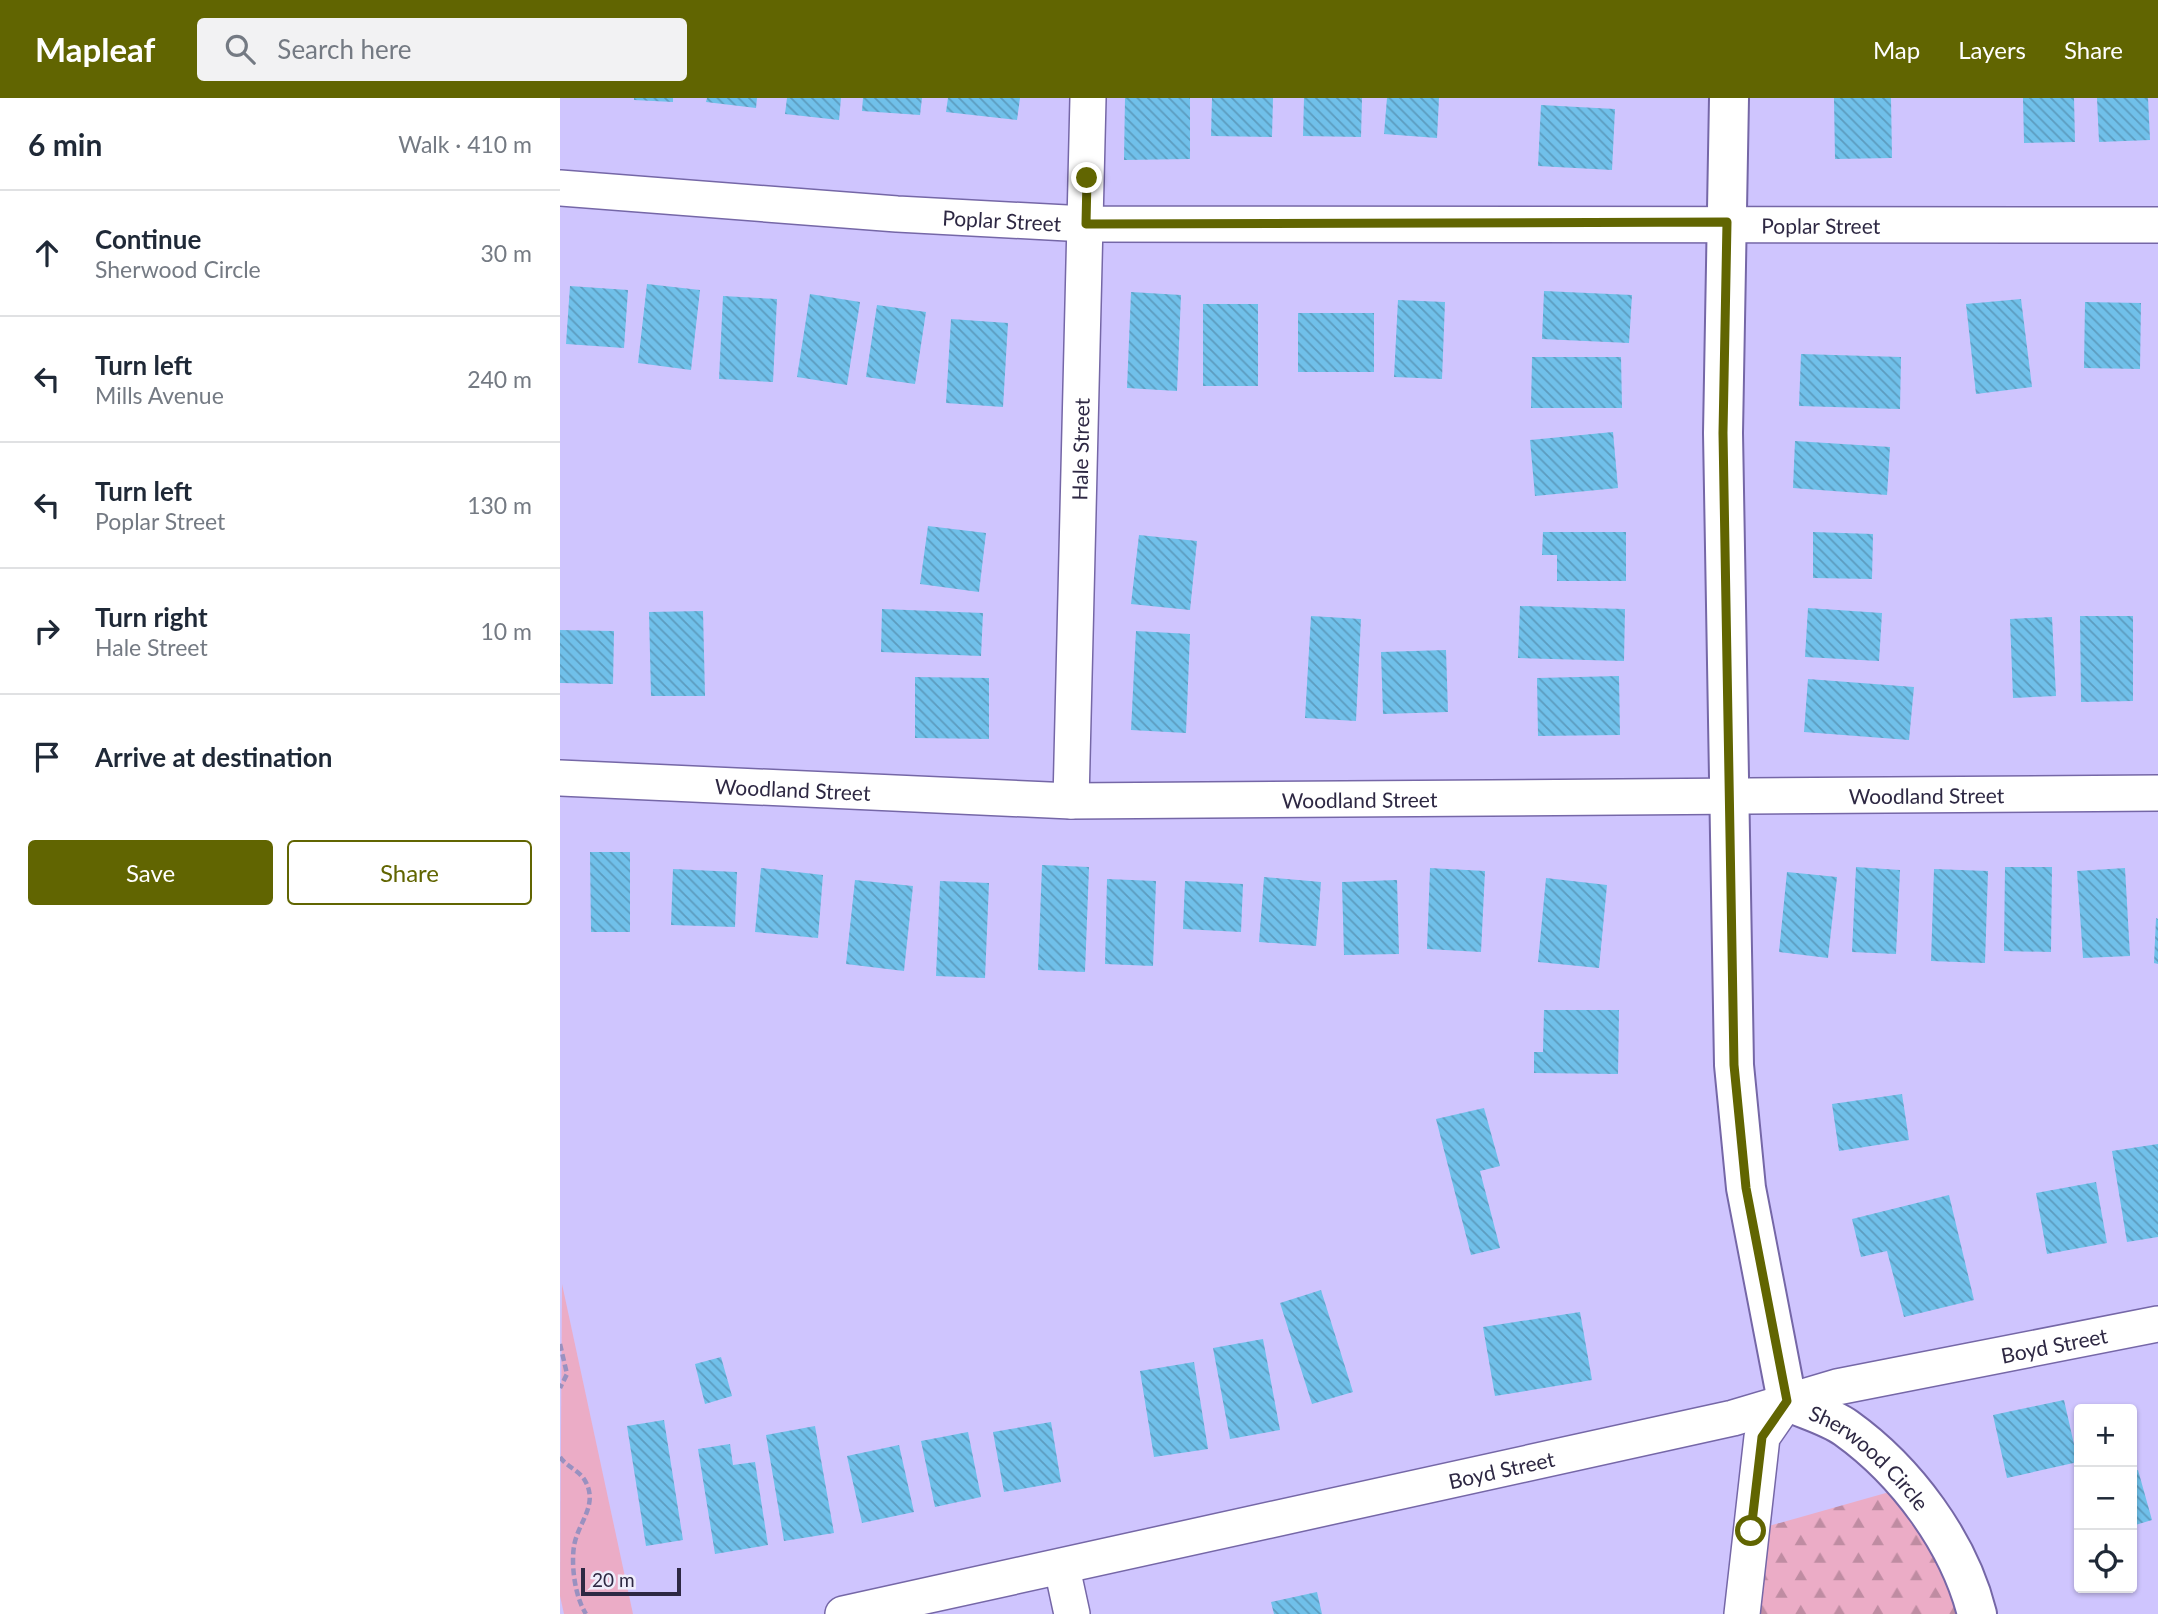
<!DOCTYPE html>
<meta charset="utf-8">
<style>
:root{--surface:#fff;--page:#f2f2f3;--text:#1f2937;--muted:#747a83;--line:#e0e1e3;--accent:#616501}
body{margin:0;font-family:Lato,sans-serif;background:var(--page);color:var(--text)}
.controls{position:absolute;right:21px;bottom:21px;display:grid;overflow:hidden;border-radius:7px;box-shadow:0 2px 5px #0004}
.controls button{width:63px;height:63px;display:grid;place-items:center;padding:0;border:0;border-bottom:2px solid var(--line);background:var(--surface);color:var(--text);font:35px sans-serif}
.scale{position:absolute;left:21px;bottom:18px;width:100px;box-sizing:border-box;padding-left:7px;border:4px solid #2e2843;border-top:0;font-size:19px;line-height:24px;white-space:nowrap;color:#2e2843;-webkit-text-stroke:5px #efedfb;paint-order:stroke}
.stop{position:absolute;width:21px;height:21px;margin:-16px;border:5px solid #616501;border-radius:50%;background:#fff}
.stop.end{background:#616501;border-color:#fff;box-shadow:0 2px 7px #0008}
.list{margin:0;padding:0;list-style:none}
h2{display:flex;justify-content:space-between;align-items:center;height:91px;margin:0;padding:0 28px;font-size:30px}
h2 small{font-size:23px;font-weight:400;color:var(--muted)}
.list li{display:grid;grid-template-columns:46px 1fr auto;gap:21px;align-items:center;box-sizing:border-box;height:126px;padding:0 28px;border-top:2px solid var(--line)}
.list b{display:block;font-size:26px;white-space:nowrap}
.list p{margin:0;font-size:23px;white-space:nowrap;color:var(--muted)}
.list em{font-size:23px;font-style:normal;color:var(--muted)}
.actions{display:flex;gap:14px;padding:21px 28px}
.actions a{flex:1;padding:16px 0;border:2px solid var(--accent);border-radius:7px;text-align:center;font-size:24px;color:var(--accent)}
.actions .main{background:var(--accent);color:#fff}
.icon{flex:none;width:38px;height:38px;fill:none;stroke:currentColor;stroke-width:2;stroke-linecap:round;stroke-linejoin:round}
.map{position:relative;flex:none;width:1598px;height:1516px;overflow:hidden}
header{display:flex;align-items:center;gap:42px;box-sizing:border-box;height:98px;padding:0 35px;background:var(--accent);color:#fff}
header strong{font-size:33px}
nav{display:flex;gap:38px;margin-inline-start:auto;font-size:24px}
.search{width:490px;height:63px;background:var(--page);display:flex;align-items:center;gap:18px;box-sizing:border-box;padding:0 24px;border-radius:7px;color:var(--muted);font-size:26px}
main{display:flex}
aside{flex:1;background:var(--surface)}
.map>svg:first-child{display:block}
.forest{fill:url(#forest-firs)}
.park{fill:#ebacc6}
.building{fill:url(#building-back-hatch)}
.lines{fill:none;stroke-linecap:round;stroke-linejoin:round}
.street-casing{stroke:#7567a7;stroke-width:38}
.secondary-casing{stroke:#7567a7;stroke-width:42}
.path{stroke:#9991c0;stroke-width:4.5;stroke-dasharray:7 3.5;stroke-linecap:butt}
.street{stroke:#fff;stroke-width:35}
.secondary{stroke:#fff;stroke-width:38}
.route{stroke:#616501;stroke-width:9}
.labels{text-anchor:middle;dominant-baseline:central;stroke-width:5;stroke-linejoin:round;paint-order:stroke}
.street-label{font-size:21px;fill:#2e2843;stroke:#efedfb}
</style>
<header>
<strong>Mapleaf</strong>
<div class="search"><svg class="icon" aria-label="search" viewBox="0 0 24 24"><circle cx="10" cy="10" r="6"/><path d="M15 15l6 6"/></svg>Search here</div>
<nav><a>Map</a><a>Layers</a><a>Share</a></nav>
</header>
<main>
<aside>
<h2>6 min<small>Walk · 410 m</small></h2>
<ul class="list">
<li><svg class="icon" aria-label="ahead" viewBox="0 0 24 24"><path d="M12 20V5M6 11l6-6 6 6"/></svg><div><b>Continue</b><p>Sherwood Circle</p></div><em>30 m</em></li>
<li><svg class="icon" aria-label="left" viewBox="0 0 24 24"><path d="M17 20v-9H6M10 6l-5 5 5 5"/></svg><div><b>Turn left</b><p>Mills Avenue</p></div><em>240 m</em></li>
<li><svg class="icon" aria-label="left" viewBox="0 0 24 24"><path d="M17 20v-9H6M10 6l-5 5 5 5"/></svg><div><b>Turn left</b><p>Poplar Street</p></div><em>130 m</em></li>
<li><svg class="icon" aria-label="right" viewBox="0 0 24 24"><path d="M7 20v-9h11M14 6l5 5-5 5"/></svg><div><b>Turn right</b><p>Hale Street</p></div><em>10 m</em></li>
<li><svg class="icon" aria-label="arrive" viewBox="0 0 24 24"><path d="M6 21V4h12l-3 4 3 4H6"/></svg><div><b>Arrive at destination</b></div></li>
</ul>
<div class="actions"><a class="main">Save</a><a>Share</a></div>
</aside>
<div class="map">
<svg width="1598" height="1516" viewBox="0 0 1598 1516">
<defs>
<pattern id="forest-firs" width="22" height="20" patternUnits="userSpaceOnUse" patternTransform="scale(1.75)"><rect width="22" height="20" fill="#ebacc6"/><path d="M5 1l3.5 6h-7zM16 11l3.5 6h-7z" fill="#bf8ca2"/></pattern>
<pattern id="building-back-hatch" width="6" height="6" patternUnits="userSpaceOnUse" patternTransform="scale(1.75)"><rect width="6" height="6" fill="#70c0ea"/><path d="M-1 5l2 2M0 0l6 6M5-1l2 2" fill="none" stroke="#5c9cbf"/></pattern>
</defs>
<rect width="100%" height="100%" fill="#cfc5fe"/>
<!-- forest -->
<path class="forest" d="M1347 1389 1417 1516H1182L1191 1433Z"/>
<!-- park -->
<path class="park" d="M2 1186 73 1516H4L0 1498Z"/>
<!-- building -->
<path class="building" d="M74 0H113V4L74 2Z
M147 0H197L196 10 146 4Z
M227 0H281L279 22 225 16Z
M303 0H362L360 17 302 13Z
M388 0H460L457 22 386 14Z
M565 0H630V61L564 62Z
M652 0H713L712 39 651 38Z
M744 0H802L801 39 743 38Z
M827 0H879L877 40 824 36Z
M1274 0H1331L1332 60 1275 61Z
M1463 0H1514L1515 44 1464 45Z
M1537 0H1588L1590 42 1539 44Z
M981 7 1055 11 1052 72 978 68Z
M87 186 140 192 131 272 78 265Z
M10 188 68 192 64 250 6 246Z
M984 193 1072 197 1069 245 982 241Z
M571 194 621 197 617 293 567 290Z
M250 196 300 204 287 287 237 279Z
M163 198 217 201 213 284 159 281Z
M1461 201 1472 289 1416 296 1406 206Z
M838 202 885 204 882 281 834 279Z
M1525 204 1581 205 1580 271 1524 270Z
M643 206H698V288H643Z
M317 207 366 214 355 286 306 279Z
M738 215H814V274H738Z
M391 221 448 225 443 309 386 305Z
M1241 256 1341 259 1340 311 1239 308Z
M972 259H1061L1062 310H971Z
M1053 334 1058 390 975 398 970 342Z
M1235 343 1330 349 1327 397 1233 390Z
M368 428 426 435 419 494 360 486Z
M983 434H1066V483H997V457H982Z
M1253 434 1313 436 1312 481 1253 480Z
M579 437 637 443 630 512 571 506Z
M960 508 1065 511 1064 563 958 560Z
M1248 510 1322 515 1319 563 1245 559Z
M322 511 423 515 421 558 321 554Z
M143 513 145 598H91L89 514Z
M751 518 801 521 796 623 745 620Z
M1520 518H1573V603L1521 604Z
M1492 519 1496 598 1453 600 1450 521Z
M0 532 54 533 53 586 0 585Z
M576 533 630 536 626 635 571 632Z
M886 552 888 614 823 616 821 554Z
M1059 578 1060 637 978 638 977 580Z
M355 579 429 580V641L355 640Z
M1248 581 1354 589 1349 642 1244 634Z
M30 754H70V834H31Z
M482 767 529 769 525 874 478 872Z
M1296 769 1340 772 1336 856 1292 854Z
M1445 769H1492L1491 854 1444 853Z
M201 770 263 777 258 840 195 834Z
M870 770 925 773 921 854 867 851Z
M1565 770 1570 858 1523 860 1517 773Z
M113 771 177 774 175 829 111 827Z
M1374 771 1428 773 1425 865 1371 863Z
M1227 774 1277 779 1268 860 1219 854Z
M704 779 761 784 756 848 699 844Z
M986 780 1047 787 1039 870 978 864Z
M547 781 596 783 593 868 545 866Z
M295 782 353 788 344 873 286 866Z
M837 782 839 856 784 857 782 784Z
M380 783 429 785 425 880 376 878Z
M625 783 683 786 681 834 623 831Z
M1596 820 1598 821V866L1594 865Z
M984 912H1059L1058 976 974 975V954H983Z
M1342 996 1349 1042 1279 1053 1272 1006Z
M924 1010 940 1068 920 1073 940 1150 911 1157 876 1021Z
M1598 1046V1139L1567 1144 1552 1053Z
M1536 1084 1547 1145 1487 1156 1476 1095Z
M1389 1097 1414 1202 1344 1219 1327 1153 1301 1159 1292 1121Z
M761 1192 793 1294 752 1306 720 1205Z
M1020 1214 1032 1282 935 1298 923 1229Z
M703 1241 720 1332 670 1341 653 1250Z
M161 1259 172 1298 145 1306 135 1266Z
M634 1264 648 1351 594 1359 580 1273Z
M1504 1302 1518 1364 1447 1380 1433 1317Z
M104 1322 123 1442 86 1448 67 1328Z
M491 1324 501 1384 444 1394 433 1334Z
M255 1328 274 1435 224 1443 206 1337Z
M408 1334 421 1399 375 1409 361 1343Z
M170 1346 173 1367 195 1364 208 1447 155 1456 138 1351Z
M339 1347 354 1414 302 1425 287 1358Z
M1578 1372 1592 1422 1572 1428V1373Z
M757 1494 762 1516H714L711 1504Z"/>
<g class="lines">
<!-- street casing -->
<g class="street-casing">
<g id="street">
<path id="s1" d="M0 90 337 116 526 126 1598 127"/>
<path id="s2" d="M0 680 511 703 1598 695"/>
<path id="s3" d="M511 703 528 0"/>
<path d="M502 1470 512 1516"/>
<path id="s4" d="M283 1516 1173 1320 1277 1289 1598 1226"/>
<path d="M1182 1516 1202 1339 1227 1303"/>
</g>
</g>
<!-- secondary casing -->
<g class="secondary-casing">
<g id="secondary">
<path id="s5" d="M1169 0 1163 335 1174 967 1186 1090 1227 1303C1246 1312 1269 1318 1286 1330 1346 1373 1399 1444 1417 1516"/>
</g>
</g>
<!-- path -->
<path class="path" d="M0 1246 7 1276 0 1290
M0 1359C6 1368 18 1372 24 1381 40 1406 18 1424 14 1448 11 1468 15 1499 26 1516"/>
<!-- street -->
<use href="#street" class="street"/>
<!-- secondary -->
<use href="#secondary" class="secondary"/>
</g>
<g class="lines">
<!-- route -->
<path class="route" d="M527 80 526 126 1167 124 1163 335 1174 967 1186 1090 1227 1303 1202 1339 1191 1433"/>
</g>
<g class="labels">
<!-- street labels -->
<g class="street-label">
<text stroke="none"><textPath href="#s1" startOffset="443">Poplar Street</textPath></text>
<text stroke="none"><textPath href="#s1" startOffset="1262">Poplar Street</textPath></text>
<text stroke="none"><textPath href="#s3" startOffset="352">Hale Street</textPath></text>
<text stroke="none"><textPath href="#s2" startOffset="233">Woodland Street</textPath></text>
<text stroke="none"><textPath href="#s2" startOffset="1367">Woodland Street</textPath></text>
<text stroke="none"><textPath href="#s2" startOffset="800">Woodland Street</textPath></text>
<text stroke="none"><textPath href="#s4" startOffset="1241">Boyd Street</textPath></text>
<text stroke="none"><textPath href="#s5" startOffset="1409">Sherwood Circle</textPath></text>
<text stroke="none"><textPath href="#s4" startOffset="674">Boyd Street</textPath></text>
</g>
</g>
</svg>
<div class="controls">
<button>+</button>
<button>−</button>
<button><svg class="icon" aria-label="locate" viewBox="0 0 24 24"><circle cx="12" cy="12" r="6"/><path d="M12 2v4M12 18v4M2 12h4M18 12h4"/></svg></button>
</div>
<div class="scale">20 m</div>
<div class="stop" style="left:1191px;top:1433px"></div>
<div class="stop end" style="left:527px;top:80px"></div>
</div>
</main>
